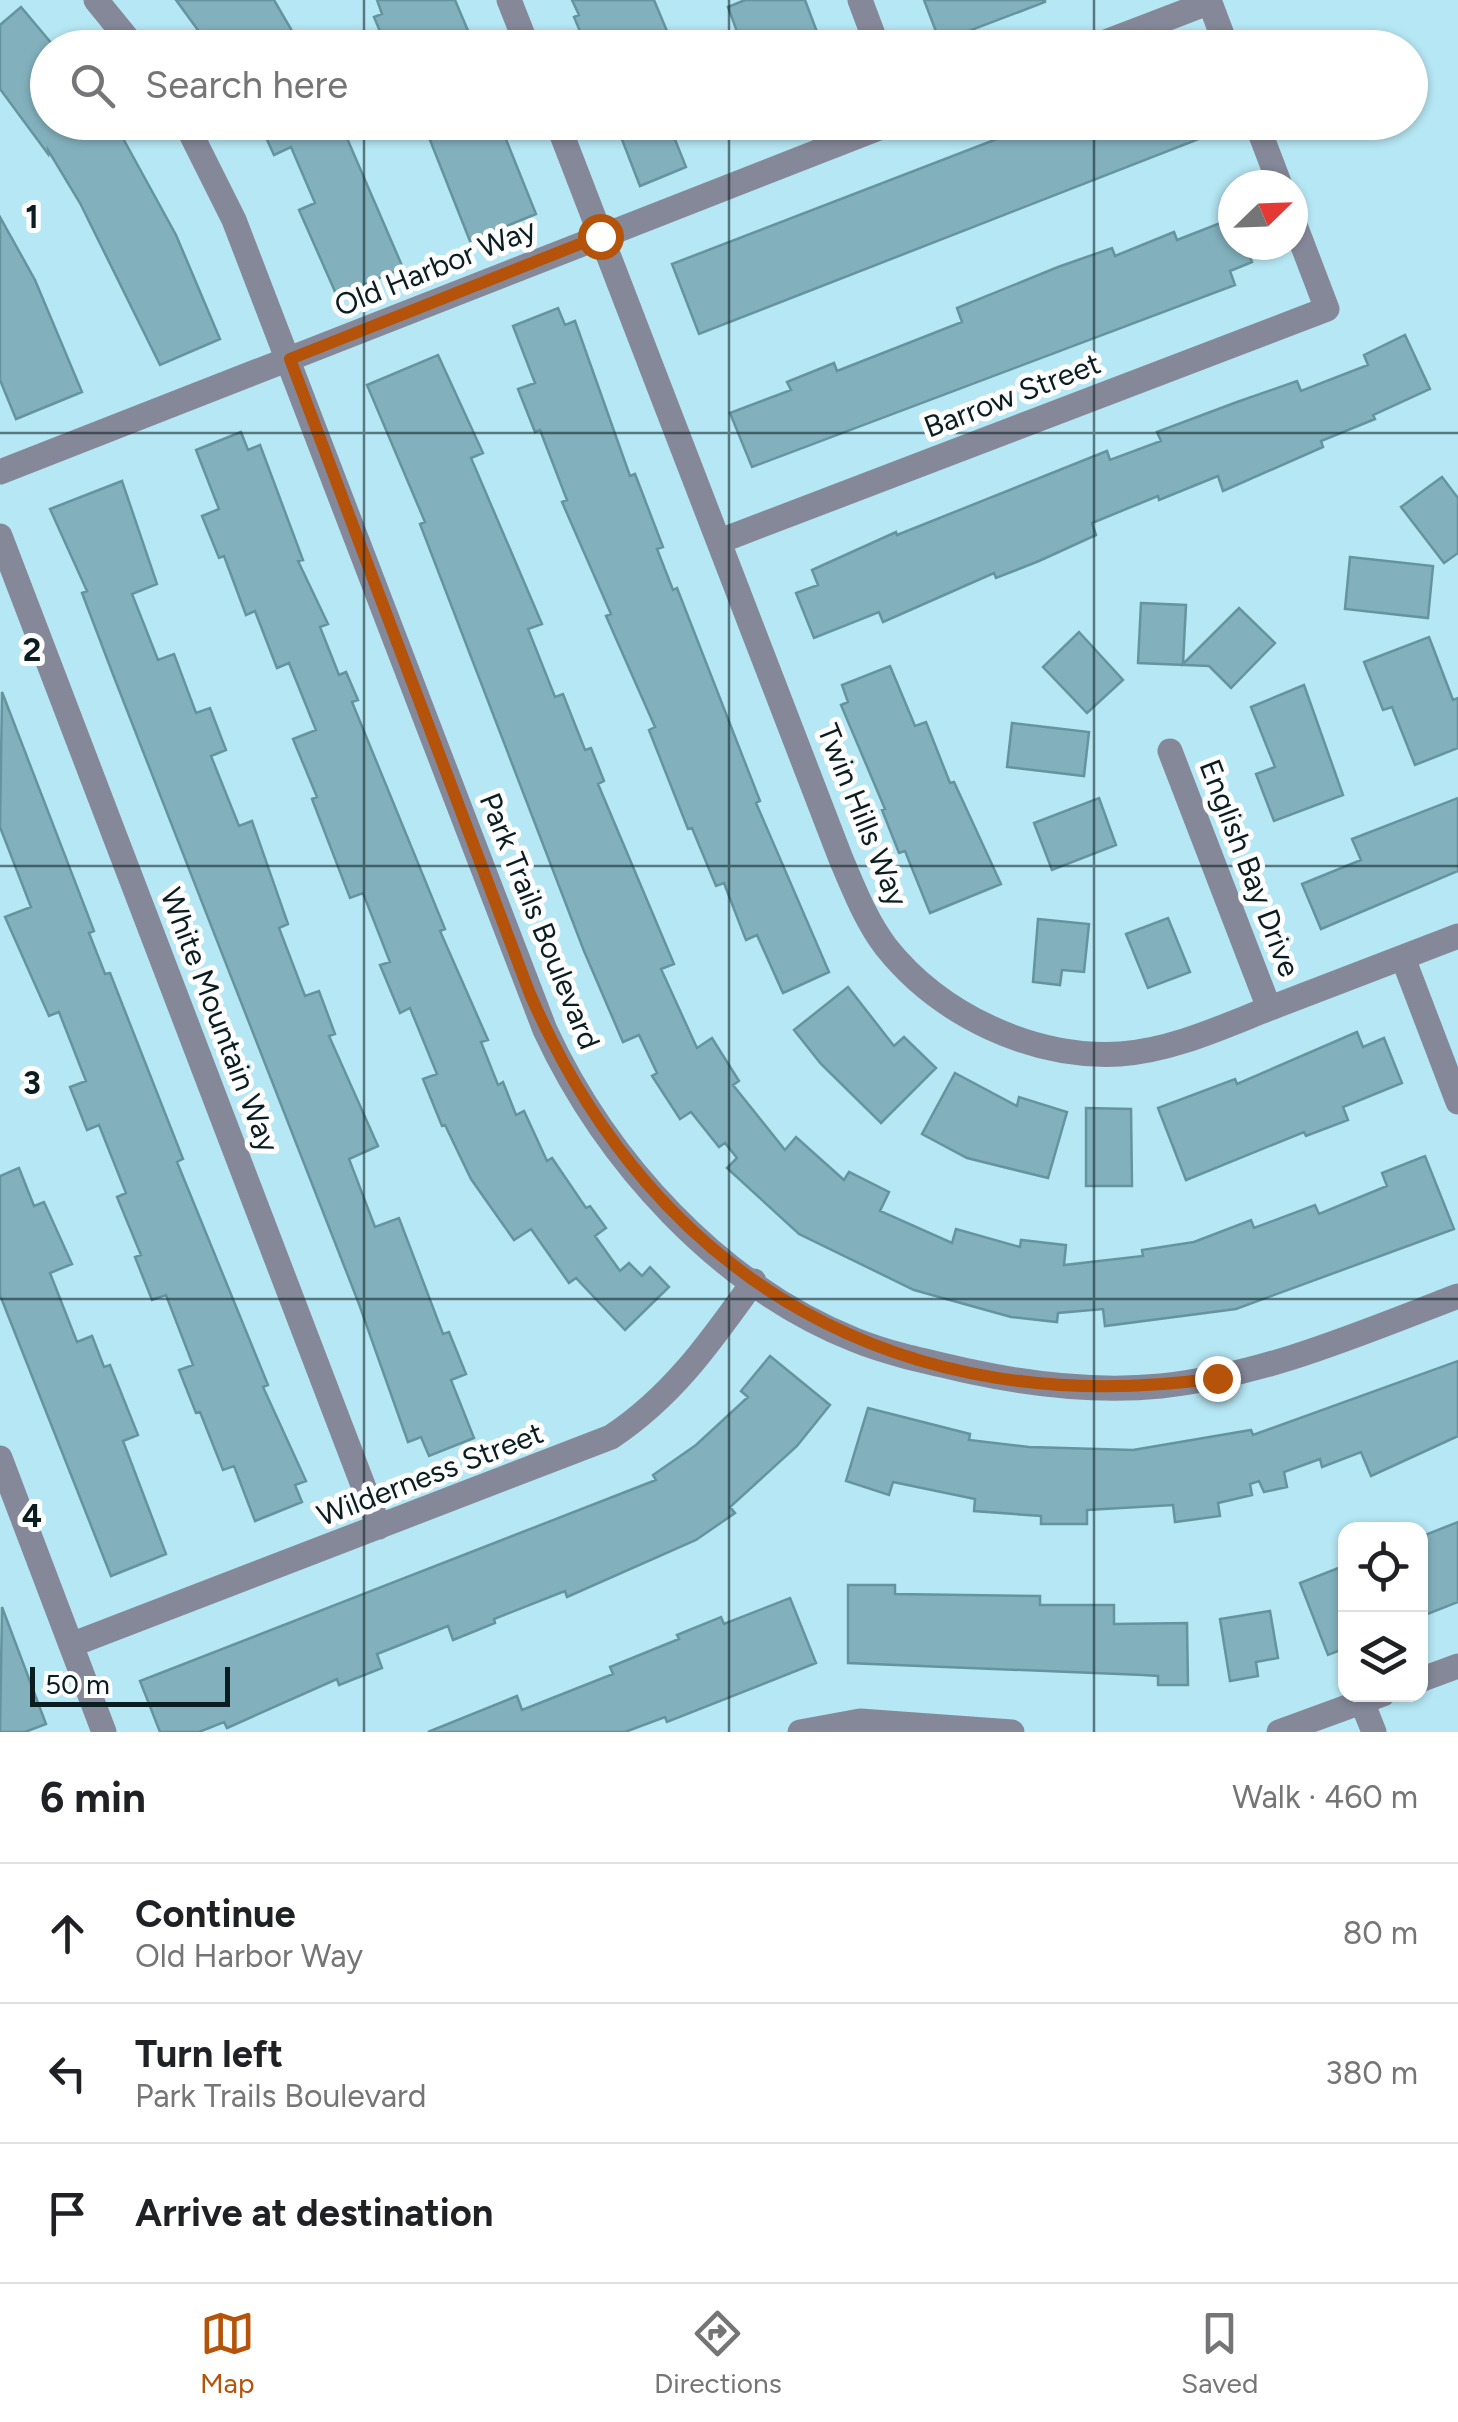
<!DOCTYPE html>
<meta charset="utf-8">
<style>
:root{--surface:#fff;--page:#f6f6f6;--text:#202124;--muted:#757577;--line:#e0e0e0;--accent:#b45309}
body{margin:0;font-family:Figtree,sans-serif;background:var(--page);color:var(--text)}
.controls{position:absolute;right:30px;bottom:30px;display:grid;overflow:hidden;border-radius:20px;box-shadow:0 2px 8px #0004}
.controls button{width:90px;height:90px;display:grid;place-items:center;padding:0;border:0;border-bottom:2px solid var(--line);background:var(--surface);color:var(--text);font:50px sans-serif}
.compass{position:absolute;left:1218px;top:170px;width:90px;height:90px;border-radius:50%;background:var(--surface);box-shadow:0 2px 8px #0004;rotate:67deg}
.scale{position:absolute;left:30px;bottom:25px;width:200px;box-sizing:border-box;padding-left:10px;border:5px solid #0a1d21;border-top:0;font-size:28px;line-height:35px;white-space:nowrap;color:#0a1d21;-webkit-text-stroke:8px #fefefe;paint-order:stroke}
.stop{position:absolute;width:30px;height:30px;margin:-22px;border:8px solid #b45309;border-radius:50%;background:#fff}
.stop.end{background:#b45309;border-color:#fff;box-shadow:0 2px 10px #0008}
.list{margin:0;padding:0;list-style:none}
h2{display:flex;justify-content:space-between;align-items:center;height:130px;margin:0;padding:0 40px;font-size:42px}
h2 small{font-size:32px;font-weight:400;color:var(--muted)}
.list li{display:grid;grid-template-columns:65px 1fr auto;gap:30px;align-items:center;box-sizing:border-box;height:140px;padding:0 40px;border-top:2px solid var(--line)}
.list b{display:block;font-size:38px;white-space:nowrap}
.list p{margin:0;font-size:32px;white-space:nowrap;color:var(--muted)}
.list em{font-size:32px;font-style:normal;color:var(--muted)}
.icon{flex:none;width:55px;height:55px;fill:none;stroke:currentColor;stroke-width:2;stroke-linecap:round;stroke-linejoin:round}
.map{position:relative;flex:none;width:1458px;height:1732px;overflow:hidden}
.search{position:absolute;background:var(--surface);box-shadow:0 2px 8px #0004;left:30px;right:30px;top:30px;height:110px;display:flex;align-items:center;gap:25px;box-sizing:border-box;padding:0 35px;border-radius:55px;color:var(--muted);font-size:38px}
.sheet{height:550px;background:var(--surface)}
nav{display:flex;justify-content:space-around;align-items:center;box-sizing:border-box;height:140px;border-top:2px solid var(--line);background:var(--surface);font-size:28px;color:var(--muted)}
nav a{display:grid;justify-items:center;gap:5px}
nav .on{color:var(--accent)}
.map>svg:first-child{display:block}
.building{fill:#82b1bd;stroke:#65949f;stroke-width:2.5}
.lines{fill:none;stroke-linecap:round;stroke-linejoin:round}
.minor{stroke:#858898;stroke-width:25}
.route{stroke:#b45309;stroke-width:12}
.grid{fill:none;stroke:#0a1d21;stroke-width:2.5;stroke-opacity:0.55}
.labels{text-anchor:middle;dominant-baseline:central;stroke-width:10;stroke-linejoin:round;paint-order:stroke}
.street-label{font-size:30px;fill:#0a1d21;stroke:#fefefe}
.grid-label{font-size:32px;text-anchor:middle;font-weight:bold;fill:#0a1d21;stroke:#fefefe;stroke-width:10;stroke-linejoin:round;paint-order:stroke}
</style>
<div class="map">
<svg width="1458" height="1732" viewBox="0 0 1458 1732">
<rect width="100%" height="100%" fill="#b6e7f4"/>
<!-- building -->
<path class="building" d="M176 0H274L302 48H211Z
M377 0H455L471 38 450 48H387L374 17 382 14Z
M572 0H654L667 31 658 35 663 48H587L574 17 579 15Z
M745 0H805L823 48H743L728 7Z
M924 0H1045V2L940 42Z
M21 7 52 44 48 48V122H114L176 235 220 339 160 365 80 203 48 150V154L0 89V25Z
M259 122H340L403 268 337 296 299 210 315 203 291 147 274 155Z
M429 122H499L536 214 470 241 430 140 435 138Z
M658 122H668L686 167 640 186 621 137Z
M1041 122 1237 124 699 334 672 264Z
M0 217 35 280 82 392 16 419 0 380Z
M1233 218V245H1245L1252 262 1230 271 1235 285 752 467 730 413 791 390 787 382 834 363 837 371 962 322 957 308 1058 267 1112 248 1115 256 1174 232 1177 240Z
M558 308 565 325 575 321 630 476 635 474 663 547 657 549 673 590 677 588 760 801 756 803 829 972 783 993 757 935 746 940 724 883 716 886 692 828 688 829 649 730 655 727 606 616 611 614 562 502 567 500 540 430 535 432 518 389 535 383 513 326Z
M1405 335 1430 389 1373 415 1375 419 1321 441 1323 447 1223 491 1218 476 1159 500 1158 496 1092 523 1096 535 1039 561 996 578 994 573 883 622 879 612 814 638 796 593 818 585 812 570 896 532 897 535 1107 451 1110 460 1161 441 1157 432 1237 402 1297 381 1301 391 1368 365 1364 355Z
M438 355 483 453 471 458 542 624 528 629 555 697 563 694 585 750 591 748 604 781 598 784 674 964 661 969 697 1048 712 1038 739 1081 733 1085 785 1150 796 1137 844 1180 849 1172 889 1192 880 1211 952 1243 956 1229 1020 1247 1021 1240 1066 1245 1064 1265 1143 1256 1142 1250 1194 1242 1251 1220 1254 1228 1315 1205 1319 1214 1387 1186 1382 1173 1425 1156 1454 1229 1236 1309 1105 1326 1103 1309 1058 1313 1057 1322 1011 1317 914 1290 799 1234 727 1168 737 1158 725 1143 719 1147 691 1112 680 1119 652 1076 657 1073 639 1035 623 1042 584 951 420 524 425 522 367 385Z
M241 432 248 450 260 445 303 560 298 561 328 624 320 627 339 675 346 672 358 700 352 702 445 929 440 931 488 1040 481 1042 498 1085 503 1082 516 1115 524 1111 547 1161 552 1158 586 1208 590 1206 606 1228 595 1236 620 1271 629 1263 642 1276 650 1267 669 1287 625 1330 576 1278 569 1283 531 1229 514 1240 471 1179 445 1125 442 1126 423 1079 437 1074 410 1008 400 1013 380 965 390 962 363 893 350 898 312 799 317 797 293 739 316 730 289 663 277 668 255 611 246 615 224 556 219 558 202 516 219 509 196 450Z
M1442 477 1458 498V553L1444 563 1401 507Z
M122 481 157 584 132 594 158 660 174 654 196 713 210 708 226 750 211 756 239 826 252 821 288 924 279 928 305 996 319 991 335 1034 329 1036 378 1146 349 1159 375 1227 399 1218 443 1334 449 1332 466 1374 451 1380 474 1438 429 1456 421 1437 408 1442 359 1304 114 677 82 593 87 591 50 509Z
M1350 557 1433 566 1428 618 1345 609Z
M1141 603 1186 605 1183 664 1239 608 1275 643 1231 688 1209 666 1138 663Z
M1079 632 1123 680 1087 713 1043 667Z
M1429 637 1453 700 1458 698V748L1415 765 1392 707 1383 710 1364 662Z
M890 666 915 726 926 722 950 783 954 782 1001 884 930 913 905 851 899 853 882 810 885 809 841 705 848 702 842 685Z
M1304 685 1343 795 1274 821 1256 774 1275 767 1251 707Z
M2 692 94 931 89 933 105 974 110 973 183 1159 177 1162 268 1385 263 1387 306 1481 295 1485 302 1502 255 1521 234 1466 223 1470 200 1412 196 1413 179 1370 193 1365 166 1295 152 1300 135 1257 141 1255 117 1197 126 1193 99 1125 87 1130 70 1087 86 1081 59 1012 49 1016 5 917 31 907 0 827Z
M1012 723 1089 732 1084 776 1007 767Z
M1099 798 1116 845 1052 870 1034 823Z
M1458 798V871L1321 929 1302 884 1361 860 1352 839Z
M1168 918 1190 972 1148 988 1126 934Z
M1038 919 1089 924 1084 972 1062 970 1060 985 1033 982Z
M848 987 894 1046 904 1037 936 1068 881 1123 821 1064 794 1030Z
M1357 1032 1363 1047 1384 1038 1402 1083 1343 1107 1348 1120 1306 1136 1304 1132 1186 1180 1158 1108 1235 1079 1237 1084Z
M955 1073 1017 1106 1019 1097 1067 1112 1048 1178 967 1158 922 1134Z
M1086 1108 1131 1109 1132 1186H1086Z
M19 1168 34 1206 44 1202 72 1264 50 1273 77 1342 92 1336 104 1367 110 1365 138 1435 123 1441 166 1554 111 1576 0 1295V1176Z
M770 1356 830 1405 797 1446 730 1507 735 1513 696 1540 567 1597 565 1591 494 1619 495 1623 453 1640 448 1626 377 1654 382 1668 339 1685 337 1679 227 1728 224 1722 199 1732H160L140 1681 656 1480 653 1475 696 1445 748 1397 741 1391Z
M1458 1361V1436L1371 1476 1361 1452 1322 1467 1320 1459 1284 1472 1287 1487 1264 1492 1259 1481 1250 1484 1252 1495 1218 1503 1220 1516 1175 1522 1173 1505 1087 1510V1524H1041V1516L974 1511 975 1499 893 1482 889 1495 846 1481 868 1408 970 1434 969 1440 1029 1447 1133 1450 1251 1430 1253 1435Z
M1458 1522V1602L1420 1617V1537Z
M1346 1565V1648L1328 1655 1300 1583Z
M848 1585H895V1594L1040 1596V1605H1114V1624L1187 1623 1188 1685H1158V1676L1143 1675 848 1663Z
M790 1598 816 1663 667 1722 665 1717 625 1732H428L517 1696 522 1710 613 1674 610 1667 679 1639 677 1635 721 1617 724 1624Z
M2 1607 46 1724 25 1732H0Z
M1270 1611 1278 1658 1256 1662 1258 1676 1230 1681 1220 1619Z"/>
<g class="lines">
<!-- minor -->
<path class="minor" d="M96 0 135 48
M509 0 528 48
M860 0 878 48
M1209 0 1227 48
M1090 48 1210 2
M185 122 234 220 545 1030C606 1161 718 1285 855 1340 892 1355 934 1363 973 1372 1034 1385 1098 1392 1161 1386 1265 1375 1361 1333 1458 1296
M557 122 841 859C854 889 866 921 886 947 940 1015 1033 1059 1120 1054 1174 1050 1224 1026 1273 1007 1335 983 1397 960 1458 936
M1256 122 1280 185
M0 472 894 122
M0 536 379 1527
M720 541 1327 309 1293 220
M1170 751 1269 1008
M1403 958 1458 1102
M0 1458 104 1732
M71 1645 611 1437C673 1396 711 1341 754 1281
M1420 1680 1458 1666
M1362 1702 1374 1732
M800 1732 860 1721 1012 1732
M1279 1732 1383 1694"/>
</g>
<g class="lines">
<!-- route -->
<path class="route" d="M600 236 290 359 530 994C655 1283 904 1423 1217 1378"/>
</g>
<!-- grid -->
<path class="grid" d="M364 0V48M729 0V48M1094 0V48M364 122V1732M729 122V1732M1094 122V1732M0 433H1458M0 866H1458M0 1299H1458"/>
<g class="labels">
<!-- street labels -->
<g class="street-label">
<text transform="translate(435 267) rotate(-22)">Old Harbor Way</text>
<text transform="translate(1012 395) rotate(-21)">Barrow Street</text>
<text transform="translate(863 815) rotate(68)">Twin Hills Way</text>
<text transform="translate(1250 868) rotate(69)">English Bay Drive</text>
<text transform="translate(540 921) rotate(68)">Park Trails Boulevard</text>
<text transform="translate(220 1020) rotate(69)">White Mountain Way</text>
<text transform="translate(430 1474) rotate(-21)">Wilderness Street</text>
</g>
</g>
<g class="grid-label">
<text x="32" y="228">1</text>
<text x="32" y="661">2</text>
<text x="32" y="1094">3</text>
<text x="32" y="1527">4</text>
</g>
</svg>
<div class="controls">
<button><svg class="icon" aria-label="locate" viewBox="0 0 24 24"><circle cx="12" cy="12" r="6"/><path d="M12 2v4M12 18v4M2 12h4M18 12h4"/></svg></button>
<button><svg class="icon" aria-label="layers" viewBox="0 0 24 24"><path d="M12 4l9 5-9 5-9-5zM3 14l9 5 9-5"/></svg></button>
</div>
<svg class="compass" viewBox="-18 -18 36 36"><path d="M0-13l5 13h-10z" fill="#e53935"/><path d="M0 13l5-13h-10z" fill="#757577"/></svg>
<div class="scale">50 m</div>
<div class="stop" style="left:600px;top:236px"></div>
<div class="stop end" style="left:1217px;top:1378px"></div>
<div class="search"><svg class="icon" aria-label="search" viewBox="0 0 24 24"><circle cx="10" cy="10" r="6"/><path d="M15 15l6 6"/></svg>Search here</div>
</div>
<section class="sheet">
<h2>6 min<small>Walk · 460 m</small></h2>
<ul class="list">
<li><svg class="icon" aria-label="ahead" viewBox="0 0 24 24"><path d="M12 20V5M6 11l6-6 6 6"/></svg><div><b>Continue</b><p>Old Harbor Way</p></div><em>80 m</em></li>
<li><svg class="icon" aria-label="left" viewBox="0 0 24 24"><path d="M17 20v-9H6M10 6l-5 5 5 5"/></svg><div><b>Turn left</b><p>Park Trails Boulevard</p></div><em>380 m</em></li>
<li><svg class="icon" aria-label="arrive" viewBox="0 0 24 24"><path d="M6 21V4h12l-3 4 3 4H6"/></svg><div><b>Arrive at destination</b></div></li>
</ul>
</section>
<nav>
<a class="on"><svg class="icon" aria-label="map" viewBox="0 0 24 24"><path d="M3 6l6-2 6 2 6-2v14l-6 2-6-2-6 2zM9 4v14M15 6v14"/></svg>Map</a>
<a><svg class="icon" aria-label="directions" viewBox="0 0 24 24"><path d="M12 3l9 9-9 9-9-9zM9 14v-3h6M13 9l2 2-2 2"/></svg>Directions</a>
<a><svg class="icon" aria-label="saved" viewBox="0 0 24 24"><path d="M7 4h10v16l-5-4-5 4z"/></svg>Saved</a>
</nav>
